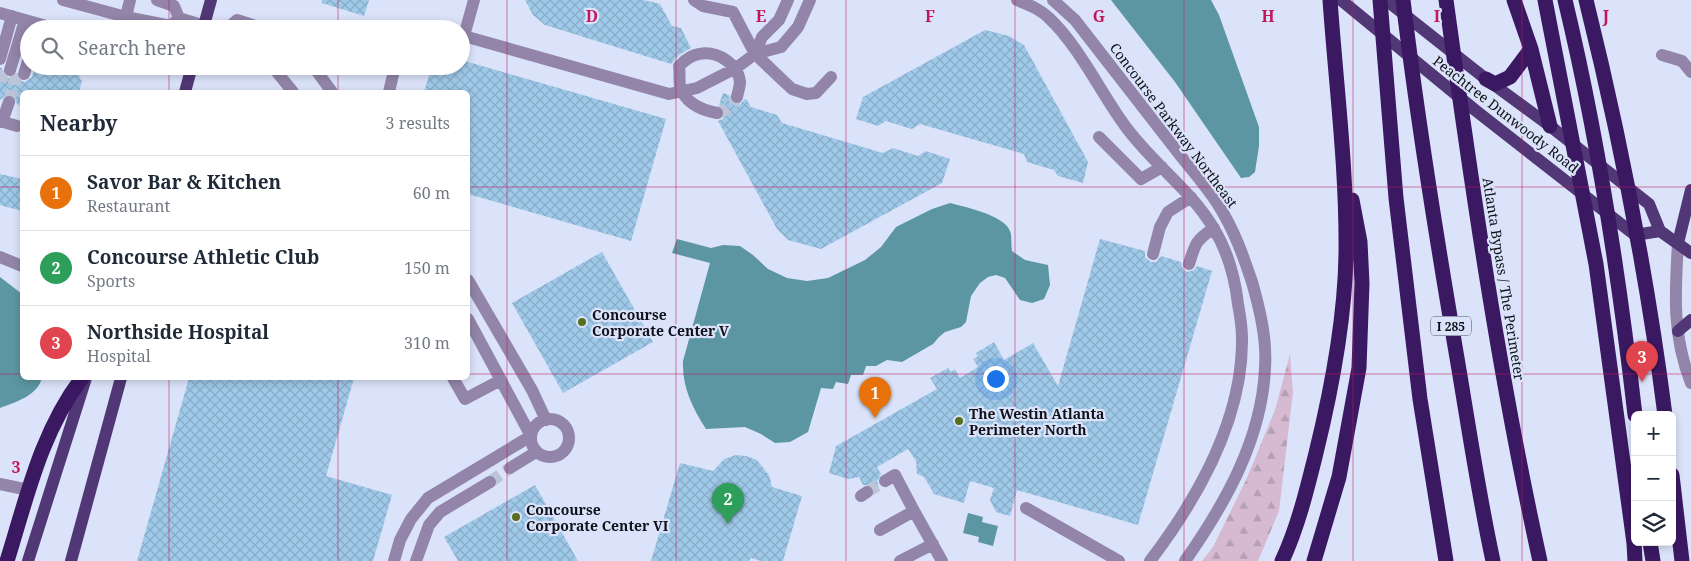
<!DOCTYPE html>
<meta charset="utf-8">
<style>
:root{--surface:#fff;--page:#f6f6f7;--text:#1f2937;--muted:#747a83;--line:#e0e1e3;--accent:#7c3aed}
body{margin:0;font-family:"Noto Serif",serif;background:var(--page);color:var(--text)}
.controls{position:absolute;right:15px;bottom:15px;display:grid;overflow:hidden;border-radius:8px;box-shadow:0 2px 8px #0003}
.controls button{width:45px;height:45px;display:grid;place-items:center;padding:0;border:0;border-bottom:1px solid var(--line);background:var(--surface);color:var(--text);font:25px sans-serif}
.you{position:absolute;left:995px;top:378px;width:18px;height:18px;margin:-12px;border:4px solid #fff;border-radius:50%;background:#1a73e8;box-shadow:0 0 0 8px #1a73e833}
.badge{display:grid;place-items:center;width:32px;height:32px;border-radius:50%;background:var(--accent);color:#fff;font-size:16px;font-weight:700}
.pin{position:absolute;translate:-50% -41px;filter:drop-shadow(0 1px 2px #0008)}
.pin::after{content:'';position:absolute;top:26px;width:18px;height:15px;background:inherit;clip-path:polygon(0 0,100% 0,50% 100%)}
.list{margin:0;padding:0;list-style:none}
h2{display:flex;justify-content:space-between;align-items:center;height:65px;margin:0;padding:0 20px;font-size:21px}
h2 small{font-size:16px;font-weight:400;color:var(--muted)}
.list li{display:grid;grid-template-columns:32px 1fr auto;gap:15px;align-items:center;box-sizing:border-box;height:75px;padding:0 20px;border-top:1px solid var(--line)}
.list b{display:block;font-size:19px;white-space:nowrap}
.list p{margin:0;font-size:16px;white-space:nowrap;color:var(--muted)}
.list em{font-size:16px;font-style:normal;color:var(--muted)}
.icon{flex:none;width:28px;height:28px;fill:none;stroke:currentColor;stroke-width:2;stroke-linecap:round;stroke-linejoin:round}
.map{position:relative;flex:none;width:1691px;height:561px;overflow:hidden}
.search{position:absolute;background:var(--surface);box-shadow:0 2px 8px #0003;left:20px;top:20px;width:450px;height:55px;display:flex;align-items:center;gap:12px;box-sizing:border-box;padding:0 18px;border-radius:28px;color:var(--muted);font-size:19px}
.panel{position:absolute;background:var(--surface);box-shadow:0 2px 8px #0003;left:20px;top:90px;width:450px;height:290px;border-radius:8px}
.map>svg:first-child{display:block}
.forest{fill:url(#forest-firs)}
.water{fill:#5b96a2}
.building{fill:url(#building-cross-hatch)}
.lines{fill:none;stroke-linecap:round;stroke-linejoin:round}
.minor-tunnel{stroke:#bcc4d8;stroke-width:12;stroke-dasharray:12 6;stroke-linecap:butt}
.minor{stroke:#9285a9;stroke-width:12}
.major{stroke:#513775;stroke-width:12}
.highway{stroke:#3b1862;stroke-width:15}
.grid{fill:none;stroke:#c2185b;stroke-width:1;stroke-opacity:0.55}
.poi-dot{fill:#566e1e;stroke:#dbe3fa;stroke-width:2}
.labels{text-anchor:middle;dominant-baseline:central;stroke-width:4.5;stroke-linejoin:round;paint-order:stroke}
.shield{fill:#dbe3fa;stroke:#4c505c;stroke-width:1}
.shield-label{font-size:12px;font-weight:bold;fill:#0f1119}
.street-label{font-size:14px;fill:#0f1119;stroke:#dbe3fa}
.poi-label{font-size:14px;font-weight:bold;fill:#0f1119;stroke:#dbe3fa;text-anchor:start}
.grid-label{font-size:16px;text-anchor:middle;font-weight:bold;fill:#c2185b;stroke:#dbe3fa;stroke-width:4.5;stroke-linejoin:round;paint-order:stroke}
</style>
<div class="map">
<svg width="1691" height="561" viewBox="0 0 1691 561">
<defs>
<pattern id="forest-firs" width="22" height="20" patternUnits="userSpaceOnUse" patternTransform="scale(1.25)"><rect width="22" height="20" fill="#d5bad1"/><path d="M5 1l3.5 6h-7zM16 11l3.5 6h-7z" fill="#b69fb3"/></pattern>
<pattern id="building-cross-hatch" width="8" height="8" patternUnits="userSpaceOnUse" patternTransform="scale(1.25)"><rect width="8" height="8" fill="#9fc9e9"/><path d="M0 0l8 8M0 8l8-8" fill="none" stroke="#88acc7"/></pattern>
</defs>
<rect width="100%" height="100%" fill="#dbe3fa"/>
<!-- forest -->
<path class="forest" d="M1290 354 1293 392 1279 511 1258 561H1202L1213 547 1246 480 1275 410Z"/>
<!-- water -->
<path class="water" d="M1111 0H1211L1219 15 1259 127V146L1255 172 1249 177 1241 178 1175 82Z
M950 203C965 207 1004 215 1010 231 1012 236 1011 245 1012 251L1025 260 1048 265 1050 285 1044 299 1032 303 1020 300 1005 278 996 275 988 277 980 283 971 296 966 322 961 327 945 332 939 337 933 344 902 362 887 360 876 366H866L863 375H851L848 384 836 382 833 389 821 388 808 432 790 442 775 443 761 434 745 427 706 429C692 407 682 387 683 361L710 263 672 253 677 239 711 248 723 245 740 246 753 255 768 269 787 278 807 281 828 278 865 260 881 247 896 227 932 209Z
M0 277 22 294V378H42C37 396 16 402 0 408Z
M968 513 983 517 982 522 998 526 993 546 978 542 979 537 963 533Z"/>
<!-- building -->
<path class="building" d="M322 0H369L364 16 322 3Z
M525 0H644L660 4 672 26 681 28 691 48 679 55 671 64 545 25 533 15Z
M985 30 1009 36 1024 45 1088 162 1083 183 1058 176 1054 170 1027 162 1024 154 920 124 912 129 886 121 878 126 856 119 863 97Z
M461 60 666 119 631 241 468 194V92H424L432 66H461Z
M35 66H79L77 75 80 76 79 78 82 81 79 92H22V106L17 104 15 97 11 94H7L0 100V67L2 68V72L7 78H12L16 75 18 80 25 82 32 77Z
M723 93 729 95V99L732 103 739 105 745 99 747 100 751 107 777 115 782 123 883 153 893 148 918 156 926 151 950 159 942 183 821 249 788 240 777 229 718 121 723 119 725 114V110L719 105Z
M0 174 22 179V211L0 205Z
M1100 239 1145 251V257L1151 262H1156L1161 256 1181 262 1183 269 1187 272 1194 270 1197 266 1212 271 1138 525 1017 490 1010 516 996 512 990 500 994 488 970 481 964 503 934 494 924 477 917 474 916 461 908 449 877 467 881 474 877 481 879 487 874 489 870 485H863L859 477 848 479 829 473 836 446 937 389 930 378 948 368 951 372 955 369 960 378 978 367 973 359 978 356 976 353 994 342 1004 360 1033 343 1058 386Z
M602 252 653 342 563 393 512 303Z
M189 378H354L326 476 392 495 373 561H137Z
M736 455 746 456 757 460 769 475 772 487 802 496 783 561H761L751 558 749 561H651L680 463 713 471 724 459Z
M535 485 578 561H458L444 537Z"/>
<g class="lines">
<!-- minor-tunnel -->
<path class="minor-tunnel" d="M0 82 4 68
M9 102 17 72
M717 113C727 111 731 105 737 97
M490 482 510 468
M867 492 885 481"/>
<!-- minor -->
<path class="minor" d="M63 0 126 17 171 26 179 18
M157 0 174 6 179 18
M694 0 703 6 733 12 755 54 792 89 807 94 816 93 831 77
M1017 0C1029 5 1040 9 1049 18 1078 45 1100 91 1123 123 1150 162 1190 188 1214 229 1228 252 1235 278 1238 304 1240 315 1242 327 1242 338 1243 419 1198 498 1150 561
M1053 0 1075 20C1108 62 1140 104 1173 146 1188 166 1206 185 1219 206 1234 230 1243 255 1252 282 1260 310 1267 339 1265 368 1262 439 1225 504 1185 561
M0 13 57 29
M179 18 215 29
M123 29 130 0
M227 29 237 20 265 29
M461 36H464L474 0
M464 36 669 94 697 88 736 68 755 54 781 47 798 27 810 0
M755 54 762 37 779 20 788 0
M1662 55 1682 61 1691 72
M0 59 12 16
M272 66 293 92
M313 66 332 92
M10 70 25 20
M24 74 29 58
M389 92 395 66
M717 113C701 110 685 103 680 86 679 80 680 72 679 66 685 60 692 55 699 54 717 50 738 64 740 82 740 86 738 92 737 97
M0 121 17 126
M2 122 9 102
M1099 137 1141 179 1162 167
M1678 243C1675 293 1672 335 1691 383
M1153 254 1160 227 1168 212 1191 197
M0 257 22 266
M1189 264C1195 244 1196 240 1214 228
M468 280 532 390 546 420
M453 378 465 399 501 380
M531 438a19 19 0 1 1 38 0a19 19 0 1 1-38 0Z
M510 468 536 452
M0 484 29 490
M861 496 867 492
M1026 508 1119 561
M914 511 942 561
M880 530 914 511 895 475 885 481
M394 561 400 540 411 519 428 498 531 436 468 319
M416 561 429 525 440 512 490 482
M900 561 933 544"/>
<!-- major -->
<path class="major" d="M1341 0 1475 110 1635 235 1660 231
M1386 0 1486 79 1550 126 1649 204 1660 231 1691 253
M203 29 211 0
M185 92 192 66
M1678 243 1691 190
M1678 331 1691 320
M28 561 86 378
M71 561 121 378"/>
<!-- highway -->
<path class="highway" d="M1380 0 1396 198 1420 399 1446 561
M1403 0C1417 118 1436 235 1456 352 1468 422 1478 492 1493 561
M1446 0C1472 188 1499 376 1540 561
M1514 0 1531 49 1550 126
M1545 0 1596 264 1634 543 1635 561
M1565 0C1598 137 1619 275 1635 415
M1586 0C1620 137 1647 275 1665 415
M1486 79 1495 84 1510 77 1531 49
M1672 475 1682 561
M1650 542 1653 561
M7 561C27 497 41 432 82 378
M1282 561C1298 527 1307 489 1316 453 1332 388 1345 321 1346 254 1347 169 1336 85 1330 0
M1314 561 1339 477 1359 368 1362 283 1360 242 1352 200"/>
</g>
<!-- grid -->
<path class="grid" d="M169 0V29M338 0V29M507 0V561M676 0V561M846 0V561M1015 0V561M1184 0V561M1353 0V561M1522 0V561M169 66V92M338 66V92M0 187H22M468 187H1691M0 374H22M468 374H1691M169 378V561M338 378V561"/>
<!-- markers -->
<g class="poi-dot">
<circle cx="582" cy="322" r="5"/>
<circle cx="959" cy="421" r="5"/>
<circle cx="516" cy="517" r="5"/>
</g>
<g class="labels">
<!-- shield labels -->
<rect class="shield" x="1431" y="316.5" width="40" height="19" rx="4"/>
<g class="shield-label">
<text x="1451" y="326">I 285</text>
</g>
<!-- street labels -->
<g class="street-label">
<text transform="translate(1506 114) rotate(38)">Peachtree Dunwoody Road</text>
<text transform="translate(1174 125) rotate(53)">Concourse Parkway Northeast</text>
<text transform="translate(1504 279) rotate(81)">Atlanta Bypass / The Perimeter</text>
</g>
<!-- poi labels -->
<g class="poi-label">
<text x="592" y="314">Concourse<tspan x="592" dy="16">Corporate Center V</tspan></text>
<text x="969" y="413">The Westin Atlanta<tspan x="969" dy="16">Perimeter North</tspan></text>
<text x="526" y="509">Concourse<tspan x="526" dy="16">Corporate Center VI</tspan></text>
</g>
</g>
<g class="grid-label">
<text x="592" y="22">D</text>
<text x="761" y="22">E</text>
<text x="930" y="22">F</text>
<text x="1099" y="22">G</text>
<text x="1268" y="22">H</text>
<text x="1437" y="22">I</text>
<text x="1606" y="22">J</text>
<text x="16" y="473">3</text>
</g>
</svg>
<div class="controls">
<button>+</button>
<button>−</button>
<button><svg class="icon" aria-label="layers" viewBox="0 0 24 24"><path d="M12 4l9 5-9 5-9-5zM3 14l9 5 9-5"/></svg></button>
</div>
<div class="you"></div>
<div class="pin badge" style="left:875px;top:418px;background:#e8710a">1</div>
<div class="pin badge" style="left:728px;top:524px;background:#2e9e5b">2</div>
<div class="pin badge" style="left:1642px;top:382px;background:#e0444e">3</div>
<div class="search"><svg class="icon" aria-label="search" viewBox="0 0 24 24"><circle cx="10" cy="10" r="6"/><path d="M15 15l6 6"/></svg>Search here</div>
<section class="panel">
<h2>Nearby<small>3 results</small></h2>
<ul class="list">
<li><span class="badge" style="background:#e8710a">1</span><div><b>Savor Bar &amp; Kitchen</b><p>Restaurant</p></div><em>60 m</em></li>
<li><span class="badge" style="background:#2e9e5b">2</span><div><b>Concourse Athletic Club</b><p>Sports</p></div><em>150 m</em></li>
<li><span class="badge" style="background:#e0444e">3</span><div><b>Northside Hospital</b><p>Hospital</p></div><em>310 m</em></li>
</ul>
</section>
</div>
